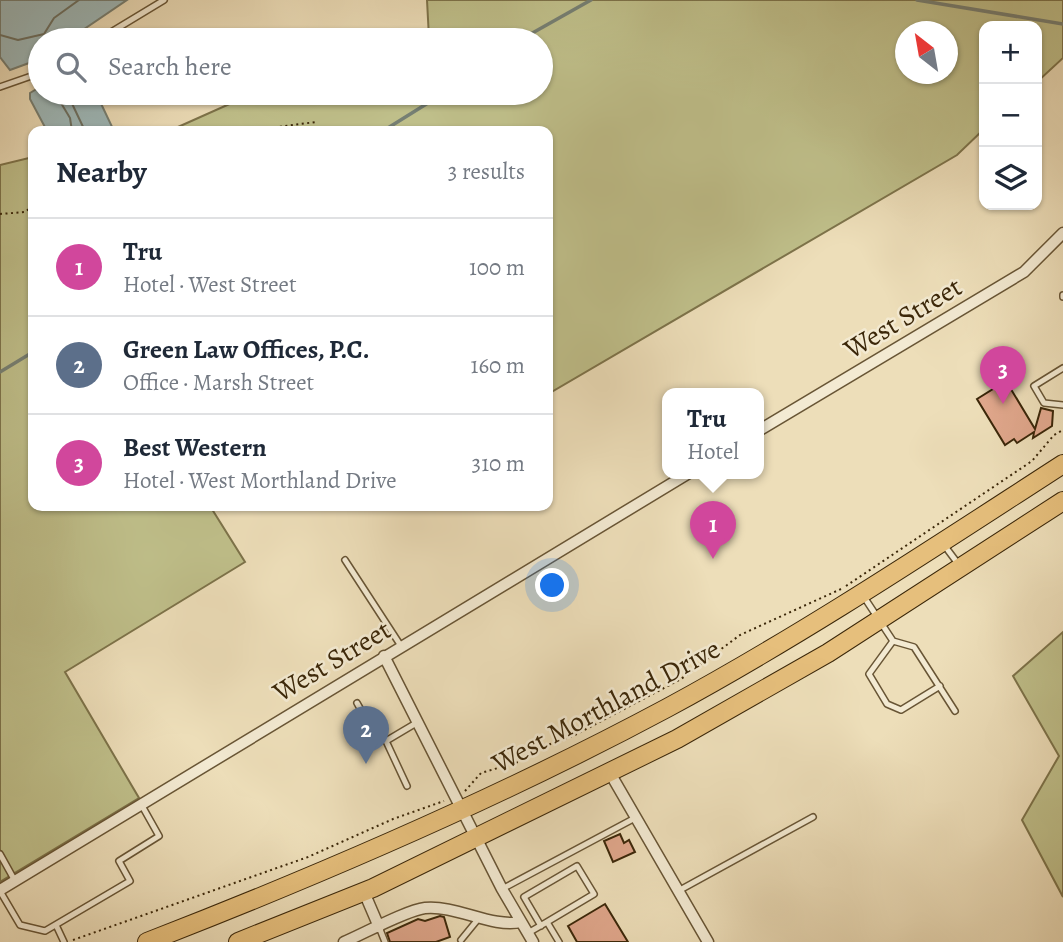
<!DOCTYPE html>
<meta charset="utf-8">
<style>
:root{--surface:#fff;--page:#f6f6f7;--text:#1f2937;--muted:#747a83;--line:#e0e1e3;--accent:#0b8043}
body{margin:0;font-family:Alegreya,serif;background:var(--page);color:var(--text)}
.controls{position:absolute;right:21px;top:21px;display:grid;overflow:hidden;border-radius:14px;box-shadow:0 2px 5px #0004}
.controls button{width:63px;height:63px;display:grid;place-items:center;padding:0;border:0;border-bottom:2px solid var(--line);background:var(--surface);color:var(--text);font:35px sans-serif}
.compass{position:absolute;left:895px;top:21px;width:63px;height:63px;border-radius:50%;background:var(--surface);box-shadow:0 2px 5px #0004;rotate:329deg}
.you{position:absolute;left:553px;top:586px;width:24px;height:24px;margin:-18px;border:5px solid #fff;border-radius:50%;background:#1a73e8;box-shadow:0 0 0 10px #1a73e833}
.badge{display:grid;place-items:center;width:46px;height:46px;border-radius:50%;background:var(--accent);color:#fff;font-size:23px;font-weight:700}
.pin{position:absolute;translate:-50% -58px;filter:drop-shadow(0 2px 4px #0008)}
.pin::after{content:'';position:absolute;top:37px;width:24px;height:21px;background:inherit;clip-path:polygon(0 0,100% 0,50% 100%)}
.popup{position:absolute;left:662px;top:388px;width:102px;height:91px;box-sizing:border-box;display:grid;place-content:center;border-radius:14px;background:var(--surface);filter:drop-shadow(0 2px 5px #0005);font-size:23px;white-space:nowrap;color:var(--muted)}
.popup b{font-size:26px;color:var(--text)}
.popup::after{content:'';position:absolute;left:50%;top:100%;margin-left:-14px;border:14px solid transparent;border-top-color:var(--surface)}
.list{margin:0;padding:0;list-style:none}
h2{display:flex;justify-content:space-between;align-items:center;height:91px;margin:0;padding:0 28px;font-size:30px}
h2 small{font-size:23px;font-weight:400;color:var(--muted)}
.list li{display:grid;grid-template-columns:46px 1fr auto;gap:21px;align-items:center;box-sizing:border-box;height:98px;padding:0 28px;border-top:2px solid var(--line)}
.list b{display:block;font-size:26px;white-space:nowrap}
.list p{margin:0;font-size:23px;white-space:nowrap;color:var(--muted)}
.list em{font-size:23px;font-style:normal;color:var(--muted)}
.icon{flex:none;width:38px;height:38px;fill:none;stroke:currentColor;stroke-width:2;stroke-linecap:round;stroke-linejoin:round}
.map{position:relative;flex:none;width:1063px;height:942px;overflow:hidden}
.search{position:absolute;background:var(--surface);box-shadow:0 2px 5px #0004;left:28px;top:28px;width:525px;height:77px;display:flex;align-items:center;gap:18px;box-sizing:border-box;padding:0 24px;border-radius:38px;color:var(--muted);font-size:26px}
.panel{position:absolute;background:var(--surface);box-shadow:0 2px 5px #0004;left:28px;top:126px;width:525px;height:385px;border-radius:14px}
.map>svg:first-child{display:block}
.green{fill:#bfbf8a;stroke:#7d734a;stroke-width:2;fill-rule:evenodd}
.water{fill:#9eb9ba;stroke:#767f73;stroke-width:2}
.lines{fill:none;stroke-linecap:round;stroke-linejoin:round}
.shore{stroke:#6c7062;stroke-width:2}
.stream{stroke:#767f73;stroke-width:3.5}
.building{fill:#e0a78c;stroke:#3b2709;stroke-width:2}
.service-casing{stroke:#685535;stroke-width:8}
.minor-casing{stroke:#685535;stroke-width:13}
.trunk-casing{stroke:#3b2709;stroke-width:20}
.path{stroke:#3b2709;stroke-width:2;stroke-dasharray:2 3.5;stroke-linecap:butt}
.service{stroke:#f3ead2;stroke-width:5}
.minor{stroke:#f3ead2;stroke-width:10}
.trunk{stroke:#e6bf7c;stroke-width:18}
.labels{text-anchor:middle;dominant-baseline:central;stroke-width:5;stroke-linejoin:round;paint-order:stroke}
.street-label{font-size:28px;fill:#3b2709;stroke:#f3ead2}
</style>
<div class="map">
<svg width="1063" height="942" viewBox="0 0 1063 942">
<rect width="100%" height="100%" fill="#eddeb9"/>
<filter id="stains"><feTurbulence type="fractalNoise" baseFrequency=".00286" numOctaves="4"/><feColorMatrix values="0 0 0 0 .2 0 0 0 0 .09 0 0 0 0 .02 0 0 0 .5 -.17"/></filter>
<radialGradient id="worn" r=".72"><stop offset=".6" stop-color="#630" stop-opacity="0"/><stop offset="1" stop-color="#630" stop-opacity=".3"/></radialGradient>
<!-- green -->
<path class="green" d="M427 0H1063V58L1037 82V26H984V129L957 155 548 394V131H169L254 93H541V40H420L429 38ZM906 32H948V74H906Z
M33 157V506H210L245 562 65 672 139 798 0 882V165Z
M1063 632V897L1022 820 1059 756 1013 676Z"/>
<!-- water -->
<path class="water" d="M0 0H127L68 40H40V59L10 70 0 57Z
M40 87V93H96L114 131H47L30 99V93Z"/>
<g class="lines">
<!-- shore -->
<path class="shore" d="M0 35 18 40 44 34 54 18 79 0
M72 131 70 118 61 103 67 93 85 131"/>
<!-- stream -->
<path class="stream" d="M917 0 1063 24
M520 40 591 0
M383 131 444 93
M0 372 33 352"/>
</g>
<!-- building -->
<path class="building" d="M1006 381 1035 429 1041 408 1053 411 1052 426 1033 438 1034 432 1017 443 1014 439 1005 445 977 399Z
M620 834 624 843 629 840 635 852 613 862 604 841Z
M605 904 628 942H577L568 926Z
M440 916 444 917 450 937 436 942H390L387 933 418 919 425 921Z"/>
<g class="lines">
<!-- service casing -->
<g class="service-casing">
<path id="service" d="M98 40 164 0
M0 87 40 73
M1063 295V297
M1063 368 1034 386 1044 403 1063 405
M944 545 959 565
M345 560 401 646
M864 597 893 641 914 647 955 711
M893 641 869 674 887 704 901 710 940 686
M357 703 370 726 386 741 418 722
M386 741 407 786
M0 854 15 881
M502 889 635 818
M680 890 813 817
M0 891 20 925 45 931 130 881 119 861 159 836 141 804
M56 925 64 942
M541 926 524 897 577 866 594 894 547 922
M379 927 385 942
M528 933 547 922 559 942
M461 940 479 918"/>
</g>
<!-- minor casing -->
<g class="minor-casing">
<path id="minor" d="M758 431 1024 272 1063 233
M384 656 502 889 533 942
M610 773 708 942
M0 890 689 473
M364 892 379 927
M344 942C363 934 407 910 425 908 457 905 491 928 521 922"/>
</g>
<!-- trunk casing -->
<g class="trunk-casing">
<path id="trunk" d="M147 942C325 873 499 798 667 708 804 634 933 548 1063 464
M238 942 373 888 677 739 828 653 1063 501"/>
</g>
<!-- path -->
<path class="path" d="M270 131 277 127 316 122
M0 214 25 212 33 206
M846 586 1032 461 1054 435 1063 430
M465 791 481 773 525 760 542 747 573 736 681 679 740 635 841 589
M73 940 308 857 393 819 444 801"/>
<!-- service -->
<use href="#service" class="service"/>
<!-- minor -->
<use href="#minor" class="minor"/>
<!-- trunk -->
<use href="#trunk" class="trunk"/>
</g>
<g class="labels">
<!-- street labels -->
<g class="street-label">
<text transform="translate(903 318) rotate(-31)">West Street</text>
<text transform="translate(332 661) rotate(-31)">West Street</text>
<text transform="translate(606 706) rotate(-28)">West Morthland Drive</text>
</g>
</g>
<rect width="100%" height="100%" filter="url(#stains)"/>
<rect width="100%" height="100%" fill="url(#worn)"/>
</svg>
<div class="controls">
<button>+</button>
<button>−</button>
<button><svg class="icon" aria-label="layers" viewBox="0 0 24 24"><path d="M12 4l9 5-9 5-9-5zM3 14l9 5 9-5"/></svg></button>
</div>
<svg class="compass" viewBox="-18 -18 36 36"><path d="M0-13l5 13h-10z" fill="#e53935"/><path d="M0 13l5-13h-10z" fill="#747a83"/></svg>
<div class="you"></div>
<div class="pin badge" style="left:713px;top:559px;background:#d1479c">1</div>
<div class="popup"><b>Tru</b>Hotel</div>
<div class="pin badge" style="left:366px;top:764px;background:#5c6f8a">2</div>
<div class="pin badge" style="left:1003px;top:404px;background:#d1479c">3</div>
<div class="search"><svg class="icon" aria-label="search" viewBox="0 0 24 24"><circle cx="10" cy="10" r="6"/><path d="M15 15l6 6"/></svg>Search here</div>
<section class="panel">
<h2>Nearby<small>3 results</small></h2>
<ul class="list">
<li><span class="badge" style="background:#d1479c">1</span><div><b>Tru</b><p>Hotel · West Street</p></div><em>100 m</em></li>
<li><span class="badge" style="background:#5c6f8a">2</span><div><b>Green Law Offices, P.C.</b><p>Office · Marsh Street</p></div><em>160 m</em></li>
<li><span class="badge" style="background:#d1479c">3</span><div><b>Best Western</b><p>Hotel · West Morthland Drive</p></div><em>310 m</em></li>
</ul>
</section>
</div>
